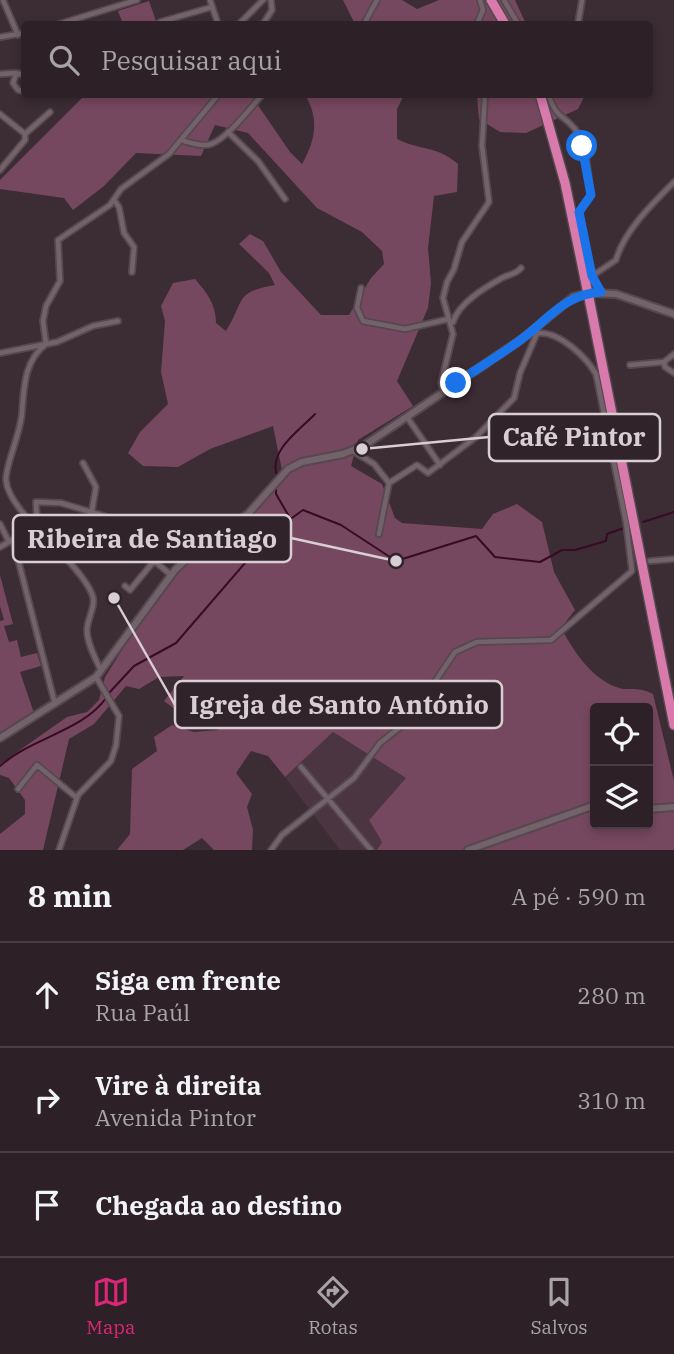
<!DOCTYPE html>
<html lang="pt">
<meta charset="utf-8">
<style>
:root{--surface:#2d2127;--page:#392e33;--text:#f1f3f6;--muted:#a7a3a7;--line:#483e44;--accent:#db2777}
body{margin:0;font-family:"IBM Plex Serif",serif;background:var(--page);color:var(--text)}
.controls{position:absolute;right:21px;bottom:21px;display:grid;overflow:hidden;border-radius:7px;box-shadow:0 4px 10px #0003}
.controls button{width:63px;height:63px;display:grid;place-items:center;padding:0;border:0;border-bottom:2px solid var(--line);background:var(--surface);color:var(--text);font:35px sans-serif}
.stop{position:absolute;width:21px;height:21px;margin:-16px;border:5px solid #1a73e8;border-radius:50%;background:#fff}
.stop.end{background:#1a73e8;border-color:#fff;box-shadow:0 2px 7px #0008}
.list{margin:0;padding:0;list-style:none}
h2{display:flex;justify-content:space-between;align-items:center;height:91px;margin:0;padding:0 28px;font-size:30px}
h2 small{font-size:23px;font-weight:400;color:var(--muted)}
.list li{display:grid;grid-template-columns:46px 1fr auto;gap:21px;align-items:center;box-sizing:border-box;height:105px;padding:0 28px;border-top:2px solid var(--line)}
.list b{display:block;font-size:26px;white-space:nowrap}
.list p{margin:0;font-size:23px;white-space:nowrap;color:var(--muted)}
.list em{font-size:23px;font-style:normal;color:var(--muted)}
.icon{flex:none;width:38px;height:38px;fill:none;stroke:currentColor;stroke-width:2;stroke-linecap:round;stroke-linejoin:round}
.map{position:relative;flex:none;width:674px;height:850px;overflow:hidden}
.search{position:absolute;background:var(--surface);box-shadow:0 4px 10px #0003;left:21px;right:21px;top:21px;height:77px;display:flex;align-items:center;gap:18px;box-sizing:border-box;padding:0 24px;border-radius:7px;color:var(--muted);font-size:26px}
.sheet{height:406px;background:var(--surface)}
nav{display:flex;justify-content:space-around;align-items:center;box-sizing:border-box;height:98px;border-top:2px solid var(--line);background:var(--surface);font-size:19px;color:var(--muted)}
nav a{display:grid;justify-items:center;gap:4px}
nav .on{color:var(--accent)}
.map>svg:first-child{display:block}
.built{fill:#4b3540}
.green{fill:#76485f;fill-rule:evenodd}
.lines{fill:none;stroke-linecap:round;stroke-linejoin:round}
.stream{stroke:#380a25;stroke-width:2}
.street-casing{stroke:#55484f;stroke-width:8}
.secondary-casing{stroke:#55484f;stroke-width:10}
.highway-casing{stroke:#55484f;stroke-width:12}
.street{stroke:#74626a;stroke-width:4.5}
.secondary{stroke:#74626a;stroke-width:6}
.highway{stroke:#d97aad;stroke-width:9}
.highway-bridge-casing{stroke:#55484f;stroke-width:12;stroke-linecap:butt}
.highway-bridge{stroke:#d97aad;stroke-width:9}
.route{stroke:#1a73e8;stroke-width:9}
.leader{fill:none;stroke:#d8ced3;stroke-width:2.5}
.callout-dot{fill:#d8ced3;stroke:#31232a;stroke-width:2.5}
.callout{fill:#31232a;stroke:#d8ced3;stroke-width:2.5}
.callout-label{font-size:26px;text-anchor:middle;font-weight:bold;fill:#d8ced3}
</style>
<div class="map">
<svg width="674" height="850" viewBox="0 0 674 850">
<rect width="100%" height="100%" fill="#3c2c34"/>
<!-- built -->
<path class="built" d="M333 732 406 778 369 820 382 842 377 850H340L285 777Z"/>
<!-- green -->
<path class="green" d="M343 0H402L417 9 439 0H515L526 24H355Z
M149 1 157 24H123L118 11Z
M85 95H251L290 152 302 164C315 141 320 119 305 95H404L397 109V139C421 151 436 145 458 164L457 192 434 196 428 248 431 283 428 308 397 381 413 406 358 440 351 466 382 484 395 518 402 523 482 529 493 514 517 504 542 522 554 572 575 610 561 628C574 651 590 677 616 687 628 692 635 685 653 694L674 781V850H377L382 842 369 820 406 778 333 732 285 777 268 756 251 751 236 773 252 794 247 807 253 830 252 850H214L202 838 183 850H117L130 834 132 769 157 751 154 737 172 725 194 732 218 730 222 715 215 685 197 694 176 710 164 701 184 676 159 677 139 689 126 686 94 724 69 739 43 850H0V834L25 814V800L9 778 0 775V764L67 717 87 712 99 700 105 677 144 615 175 574 205 546 260 507 284 480 273 426 210 449 178 467 143 466 128 453 140 432 168 404 161 372 165 321 161 306 173 283 195 279C207 293 216 304 216 323L226 331C245 301 234 292 275 285L269 273 239 244 250 234 263 241 281 272 321 315H349L371 278 384 264 382 251 362 232 317 208 248 133 215 125 201 156 136 153 104 186 73 210 64 198 0 189V180ZM595 708H648V824H595Z
M477 95H585L578 109 526 133 500 132 479 119Z
M0 575 13 624 4 626 9 642 17 640 21 657 37 653 41 666 20 672 35 716 0 736V621L4 620 0 606Z"/>
<g class="lines">
<!-- stream -->
<path class="stream" d="M277 475C268 451 300 430 315 414
M276 486V494L290 518
M643 522 674 512
M109 693 134 666 176 643 270 534 303 510 341 525 396 561 476 536 495 557 540 562 562 550H575L606 541 607 534 624 528
M0 766C31 738 83 731 106 698"/>
<!-- street casing -->
<g class="street-casing">
<path id="street" d="M3 0 18 35
M210 0 218 24
M504 0 518 24
M160 22 212 7
M59 24 137 0
M239 24 263 0
M263 24 272 10 271 0
M364 24 377 0
M477 24 483 10 480 0
M578 24 582 0
M0 37 24 33
M24 73 16 75 13 83 18 90 24 91
M0 74 17 73
M548 94C558 121 561 112 575 129 587 145 588 176 591 195L579 212 592 276 601 292
M0 114 25 134V140L0 170
M228 132 258 161 285 199
M25 134 50 112
M184 141C192 143 203 147 211 144 227 139 251 107 263 94
M114 200 119 207 124 233 134 247 132 272
M592 276 616 260C624 231 653 203 674 182
M361 288 357 308 363 321 405 329 449 319
M453 322C459 303 484 288 502 278 509 274 515 275 521 268
M46 344C24 361 24 387 22 412 21 433 5 466 6 480 8 513 77 558 92 594 97 605 87 619 87 630 87 644 96 659 101 671
M46 344 43 321 46 306 60 281 58 240 110 205 121 189 169 154 219 94
M0 353 57 342 93 326 118 321
M674 354 664 362 665 367 674 373
M630 365 664 362
M443 391 441 383 453 334 443 298 447 282 454 269 462 242 489 202 482 146 485 94
M407 417 440 465
M353 451 374 464 389 483 379 534
M83 463 96 487 92 510
M389 483 417 465 428 473 476 437 514 398 520 373 538 331
M0 524 9 542
M37 524 36 502 61 503 111 518 127 538 171 575
M128 539 136 529 134 523
M13 540 55 704
M0 547 37 525
M650 561 674 559
M125 586 130 590 154 561
M301 767 371 850
M18 789 37 765 77 798
M59 850 78 795 111 761 116 745 119 716 96 677
M271 850 282 835 354 778 380 743 409 720 455 652 477 642 551 640 632 571 626 522 596 374C586 357 560 332 539 333"/>
</g>
<!-- secondary casing -->
<g class="secondary-casing">
<path id="secondary" d="M0 738 96 677 175 570 201 545 248 514 288 469 302 462 343 454 365 445 522 339 573 297 591 293 616 294 674 314
M648 809 674 807
M468 850 595 805"/>
</g>
<!-- highway casing -->
<g class="highway-casing">
<path id="highway" d="M491 0 505 24
M540 94 565 183 587 289
M589 298 674 725"/>
</g>
<!-- street -->
<use href="#street" class="street"/>
<!-- secondary -->
<use href="#secondary" class="secondary"/>
<!-- highway -->
<use href="#highway" class="highway"/>
<!-- highway-bridge casing -->
<g class="highway-bridge-casing">
<path id="highway-bridge" d="M587 289 589 298"/>
</g>
<!-- highway-bridge -->
<use href="#highway-bridge" class="highway-bridge"/>
</g>
<g class="lines">
<!-- route -->
<path class="route" d="M456 383C478 368 502 354 523 338 549 318 566 294 601 292L592 276 579 212 591 195 582 146"/>
</g>
<!-- callouts -->
<path class="leader" d="M362 449L489 437M396 561L291 538M114 598L175 705"/>
<g class="callout-dot">
<circle cx="362" cy="449" r="7"/>
<circle cx="396" cy="561" r="7"/>
<circle cx="114" cy="598" r="7"/>
</g>
<g class="callout">
<rect x="489" y="414" width="171" height="47" rx="7"/>
<rect x="13" y="515" width="278" height="47" rx="7"/>
<rect x="175" y="681" width="327" height="47" rx="7"/>
</g>
<g class="callout-label">
<text x="574" y="446">Café Pintor</text>
<text x="152" y="548">Ribeira de Santiago</text>
<text x="339" y="714">Igreja de Santo António</text>
</g>
</svg>
<div class="controls">
<button><svg class="icon" aria-label="locate" viewBox="0 0 24 24"><circle cx="12" cy="12" r="6"/><path d="M12 2v4M12 18v4M2 12h4M18 12h4"/></svg></button>
<button><svg class="icon" aria-label="layers" viewBox="0 0 24 24"><path d="M12 4l9 5-9 5-9-5zM3 14l9 5 9-5"/></svg></button>
</div>
<div class="stop" style="left:582px;top:146px"></div>
<div class="stop end" style="left:456px;top:383px"></div>
<div class="search"><svg class="icon" aria-label="search" viewBox="0 0 24 24"><circle cx="10" cy="10" r="6"/><path d="M15 15l6 6"/></svg>Pesquisar aqui</div>
</div>
<section class="sheet">
<h2>8 min<small>A pé · 590 m</small></h2>
<ul class="list">
<li><svg class="icon" aria-label="ahead" viewBox="0 0 24 24"><path d="M12 20V5M6 11l6-6 6 6"/></svg><div><b>Siga em frente</b><p>Rua Paúl</p></div><em>280 m</em></li>
<li><svg class="icon" aria-label="right" viewBox="0 0 24 24"><path d="M7 20v-9h11M14 6l5 5-5 5"/></svg><div><b>Vire à direita</b><p>Avenida Pintor</p></div><em>310 m</em></li>
<li><svg class="icon" aria-label="arrive" viewBox="0 0 24 24"><path d="M6 21V4h12l-3 4 3 4H6"/></svg><div><b>Chegada ao destino</b></div></li>
</ul>
</section>
<nav>
<a class="on"><svg class="icon" aria-label="map" viewBox="0 0 24 24"><path d="M3 6l6-2 6 2 6-2v14l-6 2-6-2-6 2zM9 4v14M15 6v14"/></svg>Mapa</a>
<a><svg class="icon" aria-label="directions" viewBox="0 0 24 24"><path d="M12 3l9 9-9 9-9-9zM9 14v-3h6M13 9l2 2-2 2"/></svg>Rotas</a>
<a><svg class="icon" aria-label="saved" viewBox="0 0 24 24"><path d="M7 4h10v16l-5-4-5 4z"/></svg>Salvos</a>
</nav>
